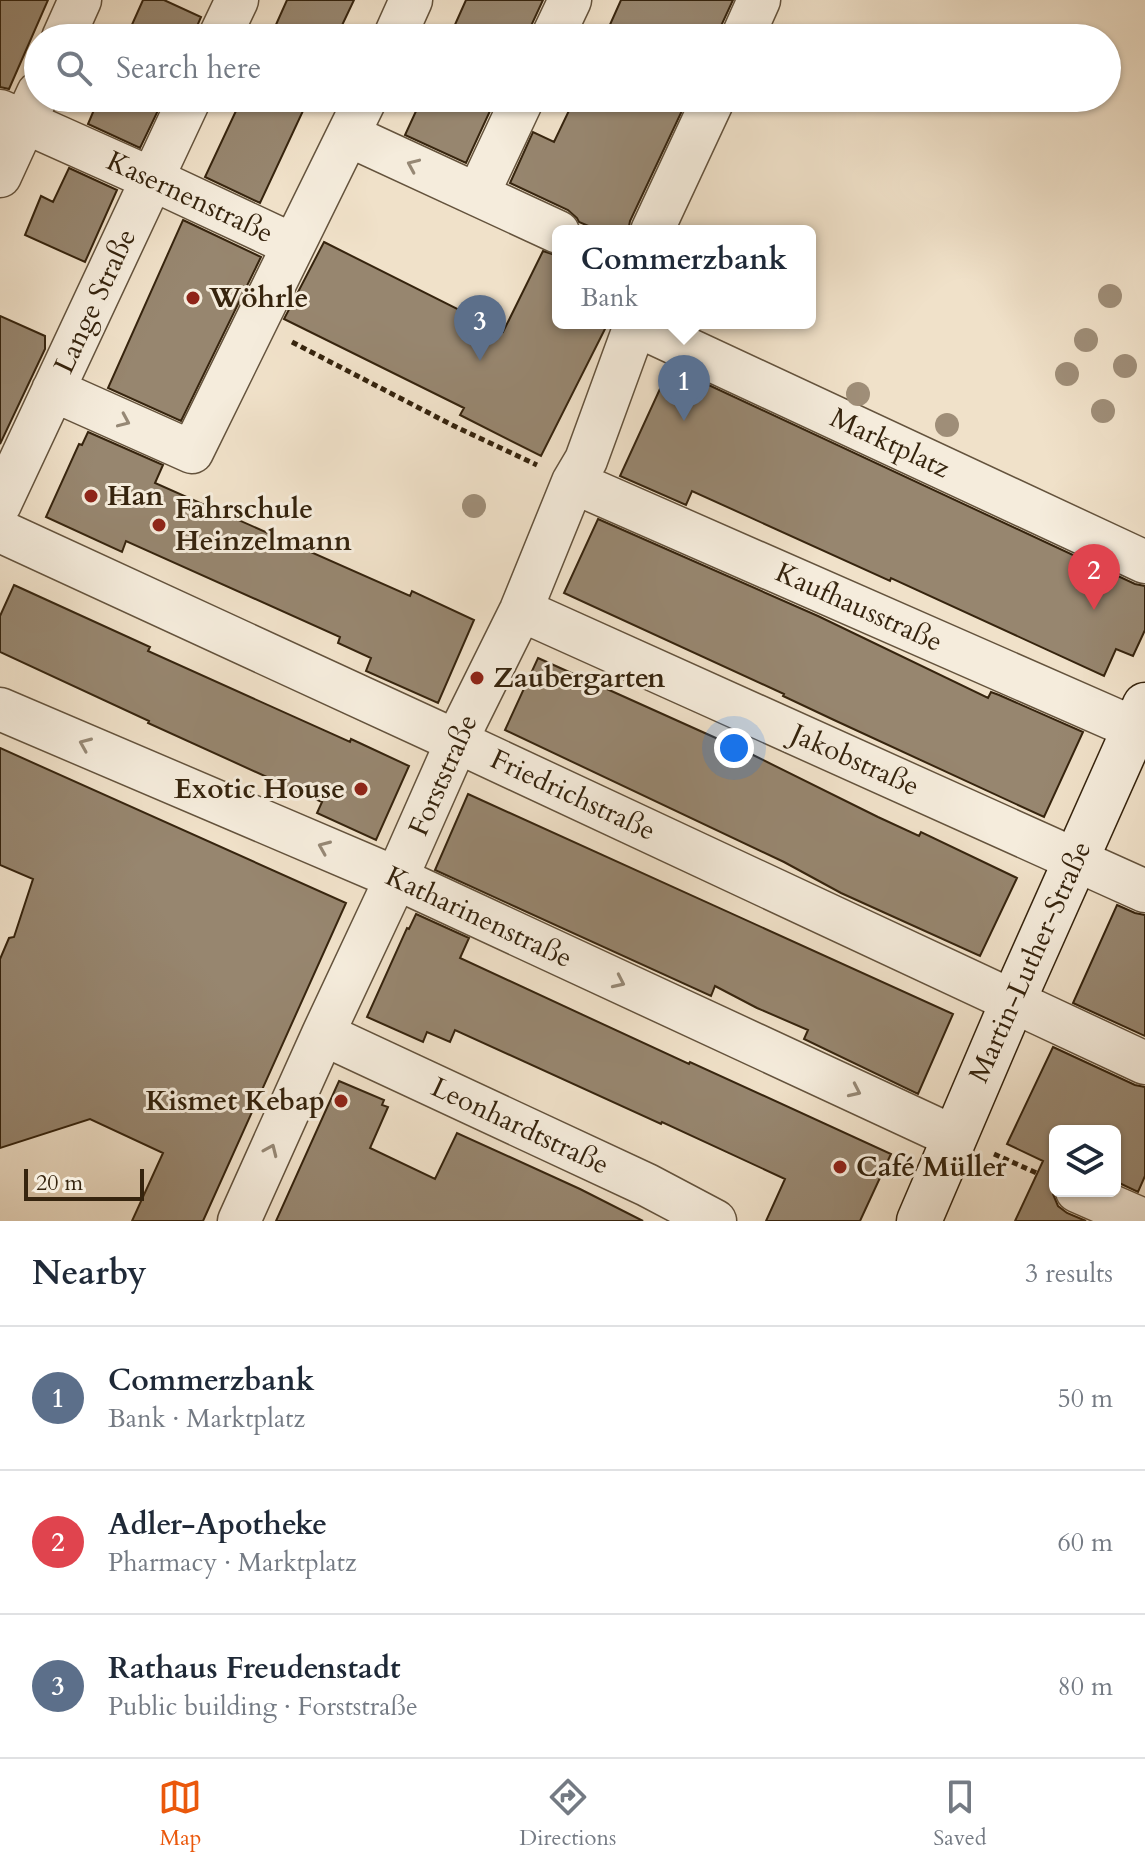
<!DOCTYPE html>
<meta charset="utf-8">
<style>
:root{--surface:#fff;--page:#f2f2f3;--text:#1f2937;--muted:#747a83;--line:#e0e1e3;--accent:#ea580c}
body{margin:0;font-family:Cardo,serif;background:var(--page);color:var(--text)}
.controls{position:absolute;right:24px;bottom:24px;display:grid;overflow:hidden;border-radius:12px;box-shadow:0 2px 6px #0004}
.controls button{width:72px;height:72px;display:grid;place-items:center;padding:0;border:0;border-bottom:2px solid var(--line);background:var(--surface);color:var(--text);font:40px sans-serif}
.scale{position:absolute;left:24px;bottom:20px;width:120px;box-sizing:border-box;padding-left:8px;border:4px solid #36240e;border-top:0;font-size:22px;line-height:28px;white-space:nowrap;color:#36240e;-webkit-text-stroke:6px #f5ecdc;paint-order:stroke}
.you{position:absolute;left:734px;top:748px;width:28px;height:28px;margin:-20px;border:6px solid #fff;border-radius:50%;background:#1a73e8;box-shadow:0 0 0 12px #1a73e833}
.badge{display:grid;place-items:center;width:52px;height:52px;border-radius:50%;background:var(--accent);color:#fff;font-size:26px;font-weight:700}
.pin{position:absolute;translate:-50% -66px;filter:drop-shadow(0 2px 4px #0008)}
.pin::after{content:'';position:absolute;top:42px;width:28px;height:24px;background:inherit;clip-path:polygon(0 0,100% 0,50% 100%)}
.popup{position:absolute;left:552px;top:225px;width:264px;height:104px;box-sizing:border-box;display:grid;place-content:center;border-radius:12px;background:var(--surface);filter:drop-shadow(0 2px 6px #0005);font-size:26px;white-space:nowrap;color:var(--muted)}
.popup b{font-size:30px;color:var(--text)}
.popup::after{content:'';position:absolute;left:50%;top:100%;margin-left:-16px;border:16px solid transparent;border-top-color:var(--surface)}
.list{margin:0;padding:0;list-style:none}
h2{display:flex;justify-content:space-between;align-items:center;height:104px;margin:0;padding:0 32px;font-size:34px}
h2 small{font-size:26px;font-weight:400;color:var(--muted)}
.list li{display:grid;grid-template-columns:52px 1fr auto;gap:24px;align-items:center;box-sizing:border-box;height:144px;padding:0 32px;border-top:2px solid var(--line)}
.list b{display:block;font-size:30px;white-space:nowrap}
.list p{margin:0;font-size:26px;white-space:nowrap;color:var(--muted)}
.list em{font-size:26px;font-style:normal;color:var(--muted)}
.icon{flex:none;width:44px;height:44px;fill:none;stroke:currentColor;stroke-width:2;stroke-linecap:round;stroke-linejoin:round}
.map{position:relative;flex:none;width:1145px;height:1221px;overflow:hidden}
.search{position:absolute;background:var(--surface);box-shadow:0 2px 6px #0004;left:24px;right:24px;top:24px;height:88px;display:flex;align-items:center;gap:20px;box-sizing:border-box;padding:0 28px;border-radius:44px;color:var(--muted);font-size:30px}
.sheet{height:536px;background:var(--surface)}
nav{display:flex;justify-content:space-around;align-items:center;box-sizing:border-box;height:112px;border-top:2px solid var(--line);background:var(--surface);font-size:22px;color:var(--muted)}
nav a{display:grid;justify-items:center;gap:4px}
nav .on{color:var(--accent)}
.map>svg:first-child{display:block}
.building{fill:#97866f;stroke:#36240e;stroke-width:2}
.lines{fill:none;stroke-linecap:round;stroke-linejoin:round}
.street-casing{stroke:#64533d;stroke-width:45}
.secondary-casing{stroke:#36240e;stroke-width:47}
.path{stroke:#36240e;stroke-width:5;stroke-dasharray:6 4;stroke-linecap:butt}
.street{stroke:#f5ecdc;stroke-width:42}
.secondary{stroke:#f5ecdc;stroke-width:44}
.tree{fill:#9f8e78}
.oneway{stroke:#968875}
.poi-dot{fill:#8f2418;stroke:#f5ecdc;stroke-width:3}
.labels{text-anchor:middle;dominant-baseline:central;stroke-width:6;stroke-linejoin:round;paint-order:stroke}
.street-label{font-size:28px;fill:#36240e;stroke:#f5ecdc}
.poi-label{font-size:28px;font-weight:bold;fill:#36240e;stroke:#f5ecdc;text-anchor:start}
</style>
<div class="map">
<svg width="1145" height="1221" viewBox="0 0 1145 1221">
<rect width="100%" height="100%" fill="#f0e1c9"/>
<filter id="stains"><feTurbulence type="fractalNoise" baseFrequency=".0025" numOctaves="4"/><feColorMatrix values="0 0 0 0 .2 0 0 0 0 .09 0 0 0 0 .02 0 0 0 .5 -.17"/></filter>
<radialGradient id="worn" r=".72"><stop offset=".6" stop-color="#630" stop-opacity="0"/><stop offset="1" stop-color="#630" stop-opacity=".3"/></radialGradient>
<!-- building -->
<path class="building" d="M0 0H48L9 89 0 87Z
M143 0H164L201 17 192 38H126Z
M287 0H354L336 38H270Z
M466 0H543L530 28 528 38H449Z
M621 0H733L720 28 718 38H604Z
M99 98H164L140 148 88 124Z
M242 98H309L260 203 205 177Z
M422 98H496L466 163 405 135Z
M575 98H688L630 221 628 231H600L579 222 577 218 568 210 510 183 533 132 554 142Z
M69 168 117 190 85 262 25 235 41 196 53 202Z
M183 220 261 257 181 421 108 388Z
M324 242 503 332 543 251 558 256V323H608L541 456 460 415 464 408 284 319Z
M0 316 45 336V349L0 444Z
M670 367 1135 584 1145 586V630L1133 656 1116 649 1104 676 891 578 890 581 692 491 686 505 620 476Z
M88 432 163 465 155 483 410 596 412 591 474 620 438 703 366 671 371 658 338 643 340 637 126 541 122 552 46 517 79 444 82 445Z
M598 519 818 616 988 698 991 692 999 695 1083 732 1044 817 834 720 783 696 784 694 564 593Z
M14 585 150 647 148 651 350 742 351 739 409 766 376 840 317 813 322 802 148 723 149 721 0 652V616Z
M538 658 747 752 878 817 919 836 921 832 1017 878 980 956 841 893 784 862 505 730Z
M0 748 346 903 203 1221H132L163 1153 90 1119 0 1148V959L9 938 14 937 33 879 0 865Z
M468 794 953 1014 918 1094 804 1039 808 1030 757 1008 715 986 711 996 435 870Z
M1117 905 1135 913 1145 915V1036L1073 1003Z
M416 914 469 938 460 958 689 1064 690 1062 891 1154 860 1221H766L785 1179 662 1122 661 1124 455 1030 450 1042 427 1032 423 1042 367 1017 407 928 409 929Z
M1053 1047 1135 1085 1145 1087V1176L1138 1192 1115 1181V1131H1055L1053 1194 1058 1206 1067 1213 1086 1221H1015L1043 1161 1007 1144Z
M339 1081 384 1100 382 1105 388 1107 370 1148 435 1179 457 1133 580 1189 643 1221H276Z"/>
<g class="lines">
<!-- street casing -->
<g class="street-casing">
<path id="street" d="M63 38 80 0
M219 38 237 0
M394 38 411 0
M552 38 570 0
M742 38 759 0
M0 111 152 179 293 245
M348 135 558 232
M0 176 38 93
M478 194 523 98
M652 231 714 98
M636 325 1145 562
M53 390 192 452 366 98
M573 482 1145 733
M0 504 190 98
M0 531 458 742 1145 1063
M521 610 1145 891
M0 709 396 878 954 1137
M323 1034 647 1185 715 1221
M1077 1191 1141 1219
M239 1221 323 1034 405 859 466 721 521 610 573 482 586 460 636 323"/>
</g>
<!-- secondary casing -->
<g class="secondary-casing">
<path id="secondary" d="M919 1221 1013 1001 1145 705"/>
</g>
<!-- path -->
<path class="path" d="M292 342 452 425 537 465
M994 1154 1039 1174"/>
<!-- street -->
<use href="#street" class="street"/>
<!-- secondary -->
<use href="#secondary" class="secondary"/>
</g>
<!-- trees -->
<g class="tree">
<circle cx="1110" cy="296" r="12"/>
<circle cx="1086" cy="340" r="12"/>
<circle cx="1125" cy="366" r="12"/>
<circle cx="1067" cy="374" r="12"/>
<circle cx="858" cy="394" r="12"/>
<circle cx="1103" cy="411" r="12"/>
<circle cx="947" cy="425" r="12"/>
<circle cx="474" cy="506" r="12"/>
</g>
<!-- one-way arrows -->
<defs><path id="oneway-chevron" d="M-2-3.5L2.5 0L-2 3.5" fill="none" stroke-width="1.6" stroke-linecap="round" stroke-linejoin="round" transform="scale(2)"/></defs>
<g class="oneway">
<use href="#oneway-chevron" transform="translate(413 165) rotate(-156)"/>
<use href="#oneway-chevron" transform="translate(124 421) rotate(24)"/>
<use href="#oneway-chevron" transform="translate(85 744) rotate(-157)"/>
<use href="#oneway-chevron" transform="translate(324 847) rotate(-157)"/>
<use href="#oneway-chevron" transform="translate(619 982) rotate(25)"/>
<use href="#oneway-chevron" transform="translate(855 1091) rotate(25)"/>
<use href="#oneway-chevron" transform="translate(271 1150) rotate(-66)"/>
</g>
<!-- markers -->
<g class="poi-dot">
<circle cx="193" cy="298" r="8"/>
<circle cx="91" cy="496" r="8"/>
<circle cx="159" cy="525" r="8"/>
<circle cx="477" cy="678" r="8"/>
<circle cx="361" cy="789" r="8"/>
<circle cx="341" cy="1101" r="8"/>
<circle cx="840" cy="1167" r="8"/>
</g>
<g class="labels">
<!-- street labels -->
<g class="street-label">
<text transform="translate(190 197) rotate(25)">Kasernenstraße</text>
<text transform="translate(95 301) rotate(-65)">Lange Straße</text>
<text transform="translate(890 443) rotate(25)">Marktplatz</text>
<text transform="translate(859 607) rotate(24)">Kaufhausstraße</text>
<text transform="translate(855 760) rotate(24)">Jakobstraße</text>
<text transform="translate(443 775) rotate(-66)">Forststraße</text>
<text transform="translate(573 795) rotate(25)">Friedrichstraße</text>
<text transform="translate(479 917) rotate(25)">Katharinenstraße</text>
<text transform="translate(1030 962) rotate(-66)">Martin-Luther-Straße</text>
<text transform="translate(520 1126) rotate(25)">Leonhardtstraße</text>
</g>
<!-- poi labels -->
<g class="poi-label">
<text x="209" y="298">Wöhrle</text>
<text x="107" y="496">Han</text>
<text x="175" y="509">Fahrschule<tspan x="175" dy="32">Heinzelmann</tspan></text>
<text x="493" y="678">Zaubergarten</text>
<text x="345" y="789" text-anchor="end">Exotic House</text>
<text x="325" y="1101" text-anchor="end">Kismet Kebap</text>
<text x="856" y="1167">Café Müller</text>
</g>
</g>
<rect width="100%" height="100%" filter="url(#stains)"/>
<rect width="100%" height="100%" fill="url(#worn)"/>
</svg>
<div class="controls">
<button><svg class="icon" aria-label="layers" viewBox="0 0 24 24"><path d="M12 4l9 5-9 5-9-5zM3 14l9 5 9-5"/></svg></button>
</div>
<div class="scale">20 m</div>
<div class="you"></div>
<div class="pin badge" style="left:684px;top:421px;background:#5c6f8a">1</div>
<div class="popup"><b>Commerzbank</b>Bank</div>
<div class="pin badge" style="left:1094px;top:610px;background:#e0444e">2</div>
<div class="pin badge" style="left:480px;top:361px;background:#5c6f8a">3</div>
<div class="search"><svg class="icon" aria-label="search" viewBox="0 0 24 24"><circle cx="10" cy="10" r="6"/><path d="M15 15l6 6"/></svg>Search here</div>
</div>
<section class="sheet">
<h2>Nearby<small>3 results</small></h2>
<ul class="list">
<li><span class="badge" style="background:#5c6f8a">1</span><div><b>Commerzbank</b><p>Bank · Marktplatz</p></div><em>50 m</em></li>
<li><span class="badge" style="background:#e0444e">2</span><div><b>Adler-Apotheke</b><p>Pharmacy · Marktplatz</p></div><em>60 m</em></li>
<li><span class="badge" style="background:#5c6f8a">3</span><div><b>Rathaus Freudenstadt</b><p>Public building · Forststraße</p></div><em>80 m</em></li>
</ul>
</section>
<nav>
<a class="on"><svg class="icon" aria-label="map" viewBox="0 0 24 24"><path d="M3 6l6-2 6 2 6-2v14l-6 2-6-2-6 2zM9 4v14M15 6v14"/></svg>Map</a>
<a><svg class="icon" aria-label="directions" viewBox="0 0 24 24"><path d="M12 3l9 9-9 9-9-9zM9 14v-3h6M13 9l2 2-2 2"/></svg>Directions</a>
<a><svg class="icon" aria-label="saved" viewBox="0 0 24 24"><path d="M7 4h10v16l-5-4-5 4z"/></svg>Saved</a>
</nav>
